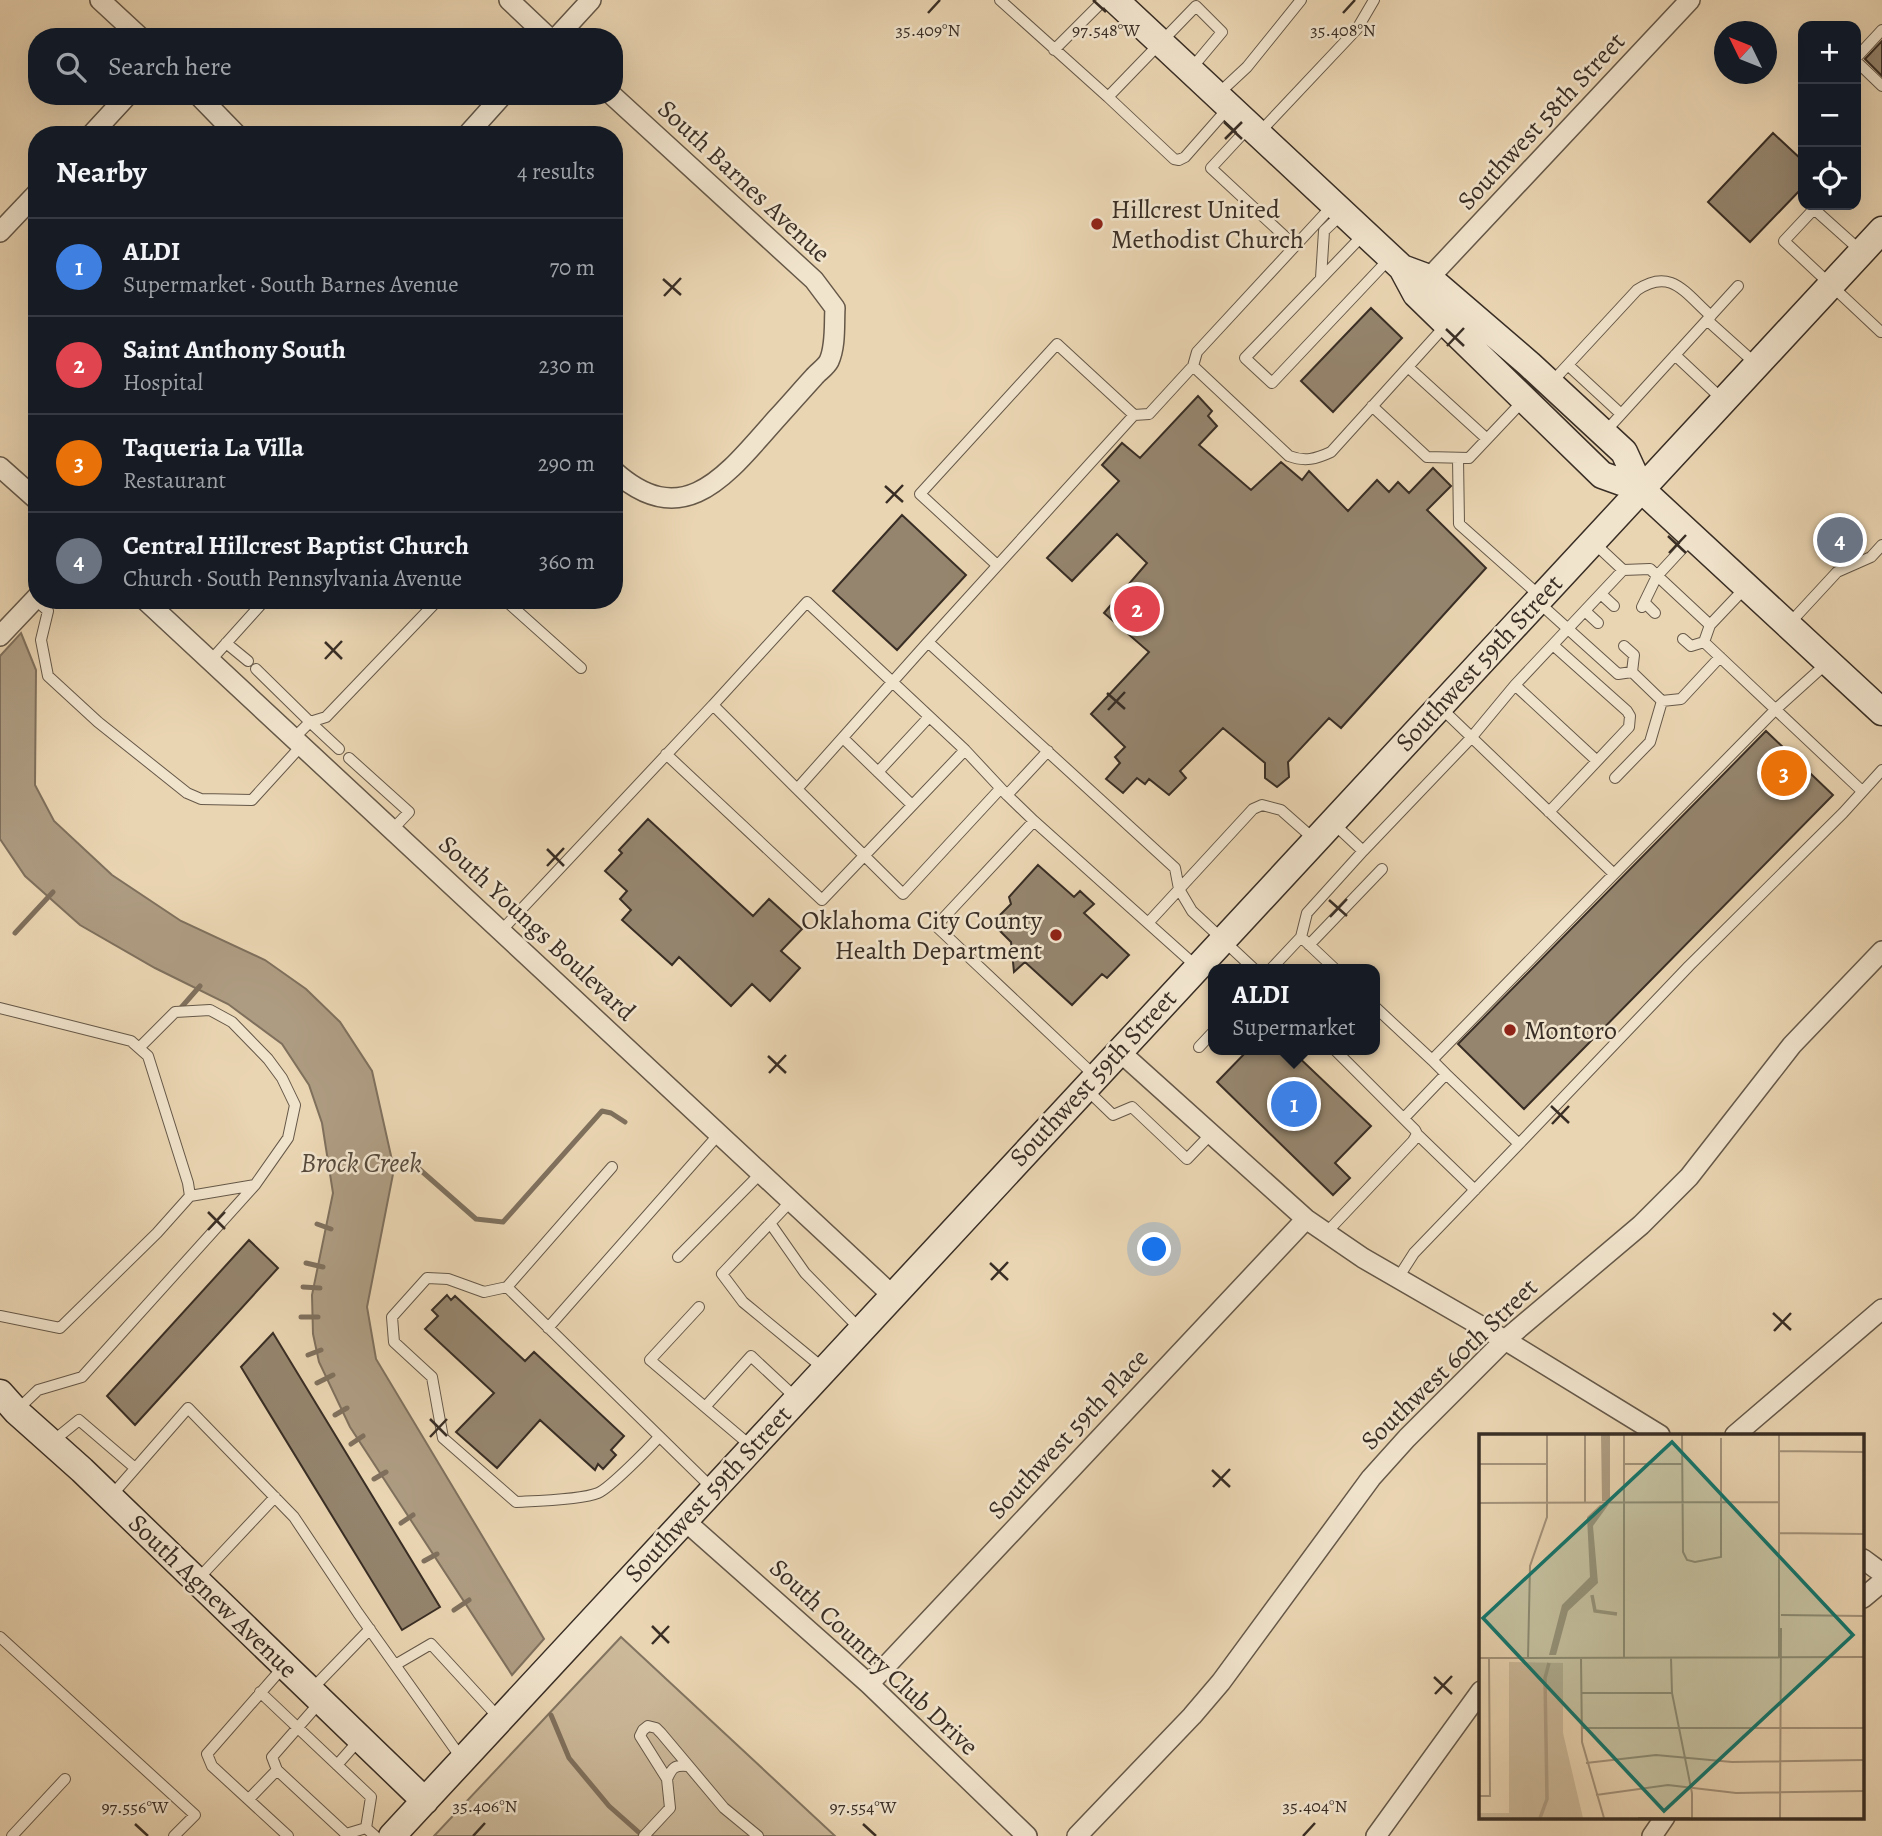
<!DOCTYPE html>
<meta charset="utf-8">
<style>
:root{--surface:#171b24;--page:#20242c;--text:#f1f3f6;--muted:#9ea1a6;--line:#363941;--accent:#c59692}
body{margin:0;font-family:Alegreya,serif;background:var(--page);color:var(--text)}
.controls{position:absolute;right:21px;top:21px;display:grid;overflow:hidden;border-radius:14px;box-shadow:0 7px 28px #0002}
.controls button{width:63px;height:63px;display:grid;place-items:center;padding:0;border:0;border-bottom:2px solid var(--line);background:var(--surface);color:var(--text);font:35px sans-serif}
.compass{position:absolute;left:1714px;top:21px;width:63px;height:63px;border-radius:50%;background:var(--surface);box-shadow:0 7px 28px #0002;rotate:313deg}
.you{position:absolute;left:1155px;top:1250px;width:24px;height:24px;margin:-18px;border:5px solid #fff;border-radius:50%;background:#1a73e8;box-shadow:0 0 0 10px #1a73e833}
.badge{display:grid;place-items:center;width:46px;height:46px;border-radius:50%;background:var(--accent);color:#fff;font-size:23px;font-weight:700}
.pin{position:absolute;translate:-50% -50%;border:4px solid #fff;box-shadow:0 2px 7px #0006}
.popup{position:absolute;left:1208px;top:964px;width:172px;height:91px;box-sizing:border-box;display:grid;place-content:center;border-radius:14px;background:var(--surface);filter:drop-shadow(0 2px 5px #0005);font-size:23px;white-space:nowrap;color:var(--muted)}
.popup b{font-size:26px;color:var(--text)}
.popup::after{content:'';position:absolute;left:50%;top:100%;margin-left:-14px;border:14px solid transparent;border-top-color:var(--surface)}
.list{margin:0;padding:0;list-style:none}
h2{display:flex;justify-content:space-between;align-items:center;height:91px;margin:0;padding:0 28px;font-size:30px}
h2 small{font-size:23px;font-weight:400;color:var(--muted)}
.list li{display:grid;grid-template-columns:46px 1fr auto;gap:21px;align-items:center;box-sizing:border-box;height:98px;padding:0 28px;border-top:2px solid var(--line)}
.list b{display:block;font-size:26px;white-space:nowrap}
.list p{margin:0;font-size:23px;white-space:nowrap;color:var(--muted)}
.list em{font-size:23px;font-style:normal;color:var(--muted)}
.icon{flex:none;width:38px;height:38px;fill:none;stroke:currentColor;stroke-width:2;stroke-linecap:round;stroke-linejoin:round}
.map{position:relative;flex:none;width:1882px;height:1836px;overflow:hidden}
.search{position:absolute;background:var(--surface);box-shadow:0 7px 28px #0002;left:28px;top:28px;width:595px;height:77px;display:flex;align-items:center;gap:18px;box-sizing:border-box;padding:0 24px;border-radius:28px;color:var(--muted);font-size:26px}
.panel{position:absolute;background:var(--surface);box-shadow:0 7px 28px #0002;left:28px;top:126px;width:595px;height:483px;border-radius:28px}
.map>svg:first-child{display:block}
.green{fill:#ccb99a;stroke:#827460;stroke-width:2}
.water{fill:#ae9c82;stroke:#7f705d;stroke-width:2}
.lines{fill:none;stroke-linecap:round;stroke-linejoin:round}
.stream{stroke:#7f705d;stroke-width:5}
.building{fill:#95856e;stroke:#392e25;stroke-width:2}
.lane-casing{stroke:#655848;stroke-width:12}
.street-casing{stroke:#655848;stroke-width:22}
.secondary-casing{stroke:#392e25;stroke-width:29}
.lane{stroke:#f1e4cd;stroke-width:10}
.street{stroke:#f1e4cd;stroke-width:19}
.secondary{stroke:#f1e4cd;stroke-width:26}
.ticks{fill:none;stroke:#392e25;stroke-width:2.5}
.poi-dot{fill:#8f2418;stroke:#f1e4cd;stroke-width:2.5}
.labels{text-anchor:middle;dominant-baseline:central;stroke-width:5;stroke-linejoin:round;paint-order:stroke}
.street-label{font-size:26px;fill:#392e25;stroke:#f1e4cd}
.poi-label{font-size:26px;fill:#392e25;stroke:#f1e4cd;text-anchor:start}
.water-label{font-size:28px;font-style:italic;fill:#564a3c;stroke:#f1e4cd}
.inset-river{fill:none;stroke:#ae9c82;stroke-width:3.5}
.inset-road{fill:none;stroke:#a3927a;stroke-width:2}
.view{fill:#0f766e;fill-opacity:0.15;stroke:#0f766e;stroke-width:3.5}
.inset-edge{fill:none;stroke:#392e25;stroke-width:3.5}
.ticks-label{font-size:18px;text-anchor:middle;fill:#392e25;stroke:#f1e4cd;stroke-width:5;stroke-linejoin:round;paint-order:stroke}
</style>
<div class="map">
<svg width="1882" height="1836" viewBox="0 0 1882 1836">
<rect width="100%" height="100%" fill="#ead5b2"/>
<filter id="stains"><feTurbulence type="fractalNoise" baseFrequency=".00286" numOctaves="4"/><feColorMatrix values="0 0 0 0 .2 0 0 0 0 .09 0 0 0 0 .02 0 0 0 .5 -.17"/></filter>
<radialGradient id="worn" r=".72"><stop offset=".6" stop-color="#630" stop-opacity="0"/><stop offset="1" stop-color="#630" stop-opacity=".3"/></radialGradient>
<!-- green -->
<path class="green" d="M621 1637 835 1836H434Z"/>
<!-- water -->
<path class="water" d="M21 633 36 670 35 785 54 821 112 875 181 921 265 960 306 989 340 1022 372 1071 394 1169 367 1307 376 1359 544 1639 512 1675 350 1427 319 1362 313 1334 312 1295 333 1193 322 1123 309 1085 282 1044 228 1004 155 968 80 925 25 876 0 839V656Z"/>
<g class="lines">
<!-- stream -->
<path class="stream" d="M15 933 53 892
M179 1010 200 986
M409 1160 476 1219 503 1222 602 1111 611 1113 625 1122
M317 1224 331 1229
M306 1263 323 1267
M303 1287 320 1288
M301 1317H318
M308 1355 321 1350
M317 1383 333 1375
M335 1415 347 1408
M351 1444 363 1436
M374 1479 386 1472
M401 1523 413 1515
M424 1561 437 1554
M454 1610 469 1600
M551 1715 569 1758 609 1806 643 1836"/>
</g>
<!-- building -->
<path class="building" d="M1882 41V76L1865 59Z
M1773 133 1803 161V187L1750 242 1708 202Z
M1371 308 1402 338 1333 412 1301 381Z
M1198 396 1212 411 1208 416 1217 426 1199 445 1251 490 1281 462 1302 480 1309 471 1348 511 1377 480 1389 492 1398 482 1409 493 1433 468 1451 486 1427 510 1486 568 1341 728 1329 718 1288 762 1289 777 1277 787 1265 778V763L1223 728 1180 771 1186 778 1169 795 1149 779 1145 784 1137 778 1123 793 1106 779 1120 763 1115 757 1125 747 1091 714 1149 652 1104 613 1147 563 1117 534 1072 581 1047 558 1119 481 1102 465 1122 443 1140 458Z
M902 515 966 575 897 650 833 591Z
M1766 731 1833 795 1524 1109 1458 1044Z
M648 819 753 916 769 899 802 929 781 951 800 968 770 1001 752 984 731 1006 679 957 672 965 622 920 631 910 620 899 627 891 605 871 622 853 619 850Z
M1038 865 1074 897 1080 891 1094 904 1084 913 1129 955 1107 978 1102 974 1072 1005 1025 962 1014 972 1011 942 992 923 1011 904 1009 897Z
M1248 1050H1291L1371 1126 1335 1163 1350 1178 1333 1195 1217 1082Z
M249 1240 278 1268 135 1425 107 1396Z
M447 1295 451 1300 455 1296 525 1361 534 1352 624 1436 611 1450 616 1455 603 1469 598 1464 595 1470 540 1420 497 1468 456 1432 494 1393 425 1329 438 1316 432 1310Z
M273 1333 440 1607 402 1630 241 1367Z"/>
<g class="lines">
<!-- lane casing -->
<g class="lane-casing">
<path id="lane" d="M1000 0 1108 97 1174 159 1179 160 1185 157 1229 107
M1054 50 1104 0
M1856 58 1882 30
M1856 61 1882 86
M1218 94 1247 67 1301 0
M1108 97 1196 6 1222 32 1191 69
M1249 127 1211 168 1295 246
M1259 133 1357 29 1374 0
M1363 235 1245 358 1272 383 1390 258
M1862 252 1814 209 1784 241 1881 332
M1321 278 1324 231 1343 213
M1707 320 1756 364
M1675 355 1723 400
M1568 365 1621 414
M1193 366 1289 456C1305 462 1316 459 1331 452L1445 326
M1408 367 1487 439
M1551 383 1637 290C1671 267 1685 293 1711 316
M1372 406 1427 457 1469 458 1523 401
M1604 433 1738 286
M1458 458 1459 524 1540 596
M1593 542 1623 570
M997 565 920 494 1057 344 1134 415
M1601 594 1614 606
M35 599 48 611 41 640 48 676 98 722 187 793 201 799 252 800 302 745
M505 600 581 668
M1537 601 1618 674 1632 672 1662 701 1681 699 1720 657
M1645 603 1655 613
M1642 607 1657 576 1692 538
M1585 611 1598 623
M1710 625 1746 587
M1788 625 1837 572 1871 557 1882 545
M1683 639 1691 646 1704 642
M928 642 1134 415 1149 414 1193 366 1197 352 1333 205
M226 643 248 661
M1624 646 1634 655 1632 672
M211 660 265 600
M256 669 310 722 294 738
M1515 685 1597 761
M713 705 807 602 965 750
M1440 707 1614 874 1776 709 1827 663
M843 738 911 804
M339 749 310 722 326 717 438 600
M666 754 822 900 965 750 1007 795
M349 758 409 812 392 830
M878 772 929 717
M1615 778 1650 742 1662 701
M797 789 903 894 1000 789
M1549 812 1629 727 1630 716 1627 711 1553 645
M1034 821 1007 795 1048 751
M1332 822 1363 851 1471 738 1515 685 1623 570 1650 569 1710 625 1704 642 1862 791
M1148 923 1253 809 1262 805 1281 810 1315 840
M501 931 713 705 797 789 928 642 1175 868 1179 889 1192 911 1254 969
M1309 945 1382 869
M1271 969 1301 937
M1335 969 1301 937 1307 913 1363 851
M1374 1006 1432 1060 1614 874
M0 1008 131 1041 148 1056 188 1183 190 1196 157 1233 60 1328 0 1316
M1199 1047 1214 1031
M1446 1074 1519 1144 1689 966 1843 813 1882 770
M1095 1076 936 926 1034 821 1197 967
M1086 1089 1113 1115 1132 1107 1187 1159 1211 1134
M1404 1118 1446 1074 1432 1060
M1417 1134 1475 1190
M612 1167 507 1287 712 1488
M190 1196 255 1185
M791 1201 722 1274 743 1302 823 1368
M770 1223 805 1273 860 1329
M1326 1233 1413 1141 1417 1134 1415 1130 1335 1050
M678 1257 761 1173
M1398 1278 1414 1253 1519 1144
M507 1287 484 1292 448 1279 427 1278 392 1317 394 1342 432 1377 443 1438 516 1502C535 1501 581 1500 598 1493 610 1488 649 1448 659 1437
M699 1307 650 1360 705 1407
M548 1328 719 1134
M16 1411 38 1390 82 1377 255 1185 288 1138 295 1105 282 1078 268 1059 232 1022 210 1010 175 1012 139 1048
M53 1441 79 1420 135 1468
M751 1446 705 1407 751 1356 796 1398
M112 1495 188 1408 294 1517 358 1613 462 1759
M197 1580 275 1497
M0 1637 195 1815 174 1836
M395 1665 431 1644 499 1718
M284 1666 207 1754 212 1766 288 1836
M311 1690 370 1629
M260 1692 371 1797 366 1828
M321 1701 272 1757 277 1770 346 1834 366 1828
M337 1765 360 1739
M667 1779C672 1768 674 1765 687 1766
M249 1799 277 1770
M366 1828 375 1836
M12 1836 65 1779
M644 1836 670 1808 667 1779 640 1736 643 1730 648 1726 656 1728 661 1733 724 1808 758 1836"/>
</g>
<!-- street casing -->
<g class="street-casing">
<path id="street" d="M100 0 140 37
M509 0 548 37
M557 37 591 0
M199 96 237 135
M613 96 814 280 835 308C834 324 836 346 829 361 826 367 818 372 814 377 802 390 790 404 778 417 730 470 686 536 614 471
M91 135 127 96
M467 135 502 96
M0 232 37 193
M1429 278 1690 0
M0 467 37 500
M145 600 892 1295
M0 636 37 597
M1119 1051 1306 1219 1363 1258 1505 1340 1660 1435
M1735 1435 1882 1309
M684 1520 869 1684 1027 1836
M1863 1559 1882 1573
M1863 1598 1882 1582
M869 1684 1306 1219
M1077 1836 1192 1716 1221 1682 1371 1478 1407 1438 1505 1340 1641 1225 1689 1177 1792 1045 1882 951
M1376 1836 1481 1691
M1652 1836 1665 1817"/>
</g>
<!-- secondary casing -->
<g class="secondary-casing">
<path id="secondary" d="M1115 0 1402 268 1416 294 1602 475 1641 489
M1402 268 1429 278 1529 364 1624 452 1641 489 1882 712
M0 1393 17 1412 82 1470 425 1801
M392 1836 1882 230"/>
</g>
<!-- lane -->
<use href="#lane" class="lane"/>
<!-- street -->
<use href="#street" class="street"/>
<!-- secondary -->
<use href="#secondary" class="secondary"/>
</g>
<!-- ticks -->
<path class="ticks" d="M1093 0 1106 12M928 13 940 0M1343 13 1355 0M1224 122 1242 139M1225 139 1242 122M663 279 681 295M664 296 681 278M1446 329 1464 346M1447 346 1464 328M885 486 903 502M886 503 903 485M1668 536 1686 553M1669 553 1686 535M325 642 342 659M325 659 342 641M1107 693 1125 709M1108 710 1125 692M547 849 564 866M547 866 564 848M1329 900 1347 916M1330 917 1347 899M768 1056 786 1073M769 1073 786 1055M1551 1106 1569 1123M1552 1124 1569 1106M208 1212 225 1229M208 1230 225 1212M990 1263 1008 1280M991 1280 1008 1262M1773 1313 1791 1330M1774 1331 1791 1313M430 1419 447 1436M430 1437 447 1419M1212 1470 1230 1487M1213 1487 1230 1469M652 1626 669 1643M652 1644 669 1626M1434 1677 1452 1694M1435 1694 1452 1676M135 1824 148 1836M863 1824 876 1836M473 1836 485 1823M1303 1836 1315 1823"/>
<!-- markers -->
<g class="poi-dot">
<circle cx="1097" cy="224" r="7"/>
<circle cx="1056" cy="935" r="7"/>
<circle cx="1510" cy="1030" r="7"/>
</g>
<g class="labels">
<!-- street labels -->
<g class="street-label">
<text transform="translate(1541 121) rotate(-47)">Southwest 58th Street</text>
<text transform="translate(744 181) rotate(43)">South Barnes Avenue</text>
<text transform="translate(1479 663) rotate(-47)">Southwest 59th Street</text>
<text transform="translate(537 928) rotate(43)">South Youngs Boulevard</text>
<text transform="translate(1093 1078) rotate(-47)">Southwest 59th Street</text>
<text transform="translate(1449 1364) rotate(-44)">Southwest 60th Street</text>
<text transform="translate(1068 1434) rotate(-47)">Southwest 59th Place</text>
<text transform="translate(708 1494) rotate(-47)">Southwest 59th Street</text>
<text transform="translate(213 1596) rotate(44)">South Agnew Avenue</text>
<text transform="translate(874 1657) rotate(43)">South Country Club Drive</text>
</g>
<!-- poi labels -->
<g class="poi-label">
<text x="1111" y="209">Hillcrest United<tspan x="1111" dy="30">Methodist Church</tspan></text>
<text x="1042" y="920" text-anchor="end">Oklahoma City County<tspan x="1042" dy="30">Health Department</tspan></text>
<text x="1524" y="1030">Montoro</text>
</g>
<!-- water labels -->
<g class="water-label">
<text x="361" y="1163">Brock Creek</text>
</g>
</g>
<!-- overview -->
<g transform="translate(1479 1434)">
<rect width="385" height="385" fill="#ead5b2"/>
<path d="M30 228 84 229V299L104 384H0V379H30Z" fill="#ccb99a"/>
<path d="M122 1H131V67H123ZM130 70 114 92 119 149 89 177 77 221H70L83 171 111 143 108 83 121 71Z" fill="#ae9c82"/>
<path class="inset-river" d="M113 161 116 177 138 180M61 384 68 365 66 244 70 229"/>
<path class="inset-road" d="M106 1V69M145 1V224M203 1 204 118 208 126 216 128 242 123V4M300 1V223M300 17 385 18M0 30H67M145 30H203M0 69 300 68M300 99 385 100M302 181 385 182M0 224 385 223M49 224 51 132 68 83V1M102 224 103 308 125 384M192 224 193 259 213 359V384M103 259H193M103 294H385M107 329 177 321 253 328 385 326M117 361 189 351 257 359 385 357M0 362H11L10 224M159 384H211M301 384 302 194"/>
<path class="view" d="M193 8 374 201 185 377 4 184Z"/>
<rect width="385" height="385" class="inset-edge"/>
</g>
<g class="ticks-label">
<text x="1106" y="36">97.548°W</text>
<text x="928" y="36">35.409°N</text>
<text x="1343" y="36">35.408°N</text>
<text x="485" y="1812">35.406°N</text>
<text x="1315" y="1812">35.404°N</text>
<text x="135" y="1813">97.556°W</text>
<text x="863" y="1813">97.554°W</text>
</g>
<rect width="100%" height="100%" filter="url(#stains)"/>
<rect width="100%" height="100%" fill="url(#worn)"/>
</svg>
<div class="controls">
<button>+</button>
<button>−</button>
<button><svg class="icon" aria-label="locate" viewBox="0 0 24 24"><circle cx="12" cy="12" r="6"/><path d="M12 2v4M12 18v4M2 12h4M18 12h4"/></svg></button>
</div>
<svg class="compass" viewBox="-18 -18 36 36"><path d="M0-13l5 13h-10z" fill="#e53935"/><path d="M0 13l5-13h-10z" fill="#9ea1a6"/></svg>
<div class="you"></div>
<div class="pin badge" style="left:1294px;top:1104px;background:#3f7fe0">1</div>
<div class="popup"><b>ALDI</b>Supermarket</div>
<div class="pin badge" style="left:1137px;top:609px;background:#e0444e">2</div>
<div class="pin badge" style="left:1784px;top:773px;background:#e8710a">3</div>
<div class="pin badge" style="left:1840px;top:540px;background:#6b7280">4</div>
<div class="search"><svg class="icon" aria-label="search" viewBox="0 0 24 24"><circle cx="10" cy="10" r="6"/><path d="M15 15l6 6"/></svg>Search here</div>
<section class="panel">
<h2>Nearby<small>4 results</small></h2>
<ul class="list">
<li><span class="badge" style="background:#3f7fe0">1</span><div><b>ALDI</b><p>Supermarket · South Barnes Avenue</p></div><em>70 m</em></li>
<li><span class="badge" style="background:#e0444e">2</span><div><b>Saint Anthony South</b><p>Hospital</p></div><em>230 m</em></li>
<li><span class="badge" style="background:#e8710a">3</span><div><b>Taqueria La Villa</b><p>Restaurant</p></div><em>290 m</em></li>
<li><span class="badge" style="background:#6b7280">4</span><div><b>Central Hillcrest Baptist Church</b><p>Church · South Pennsylvania Avenue</p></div><em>360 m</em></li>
</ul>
</section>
</div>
